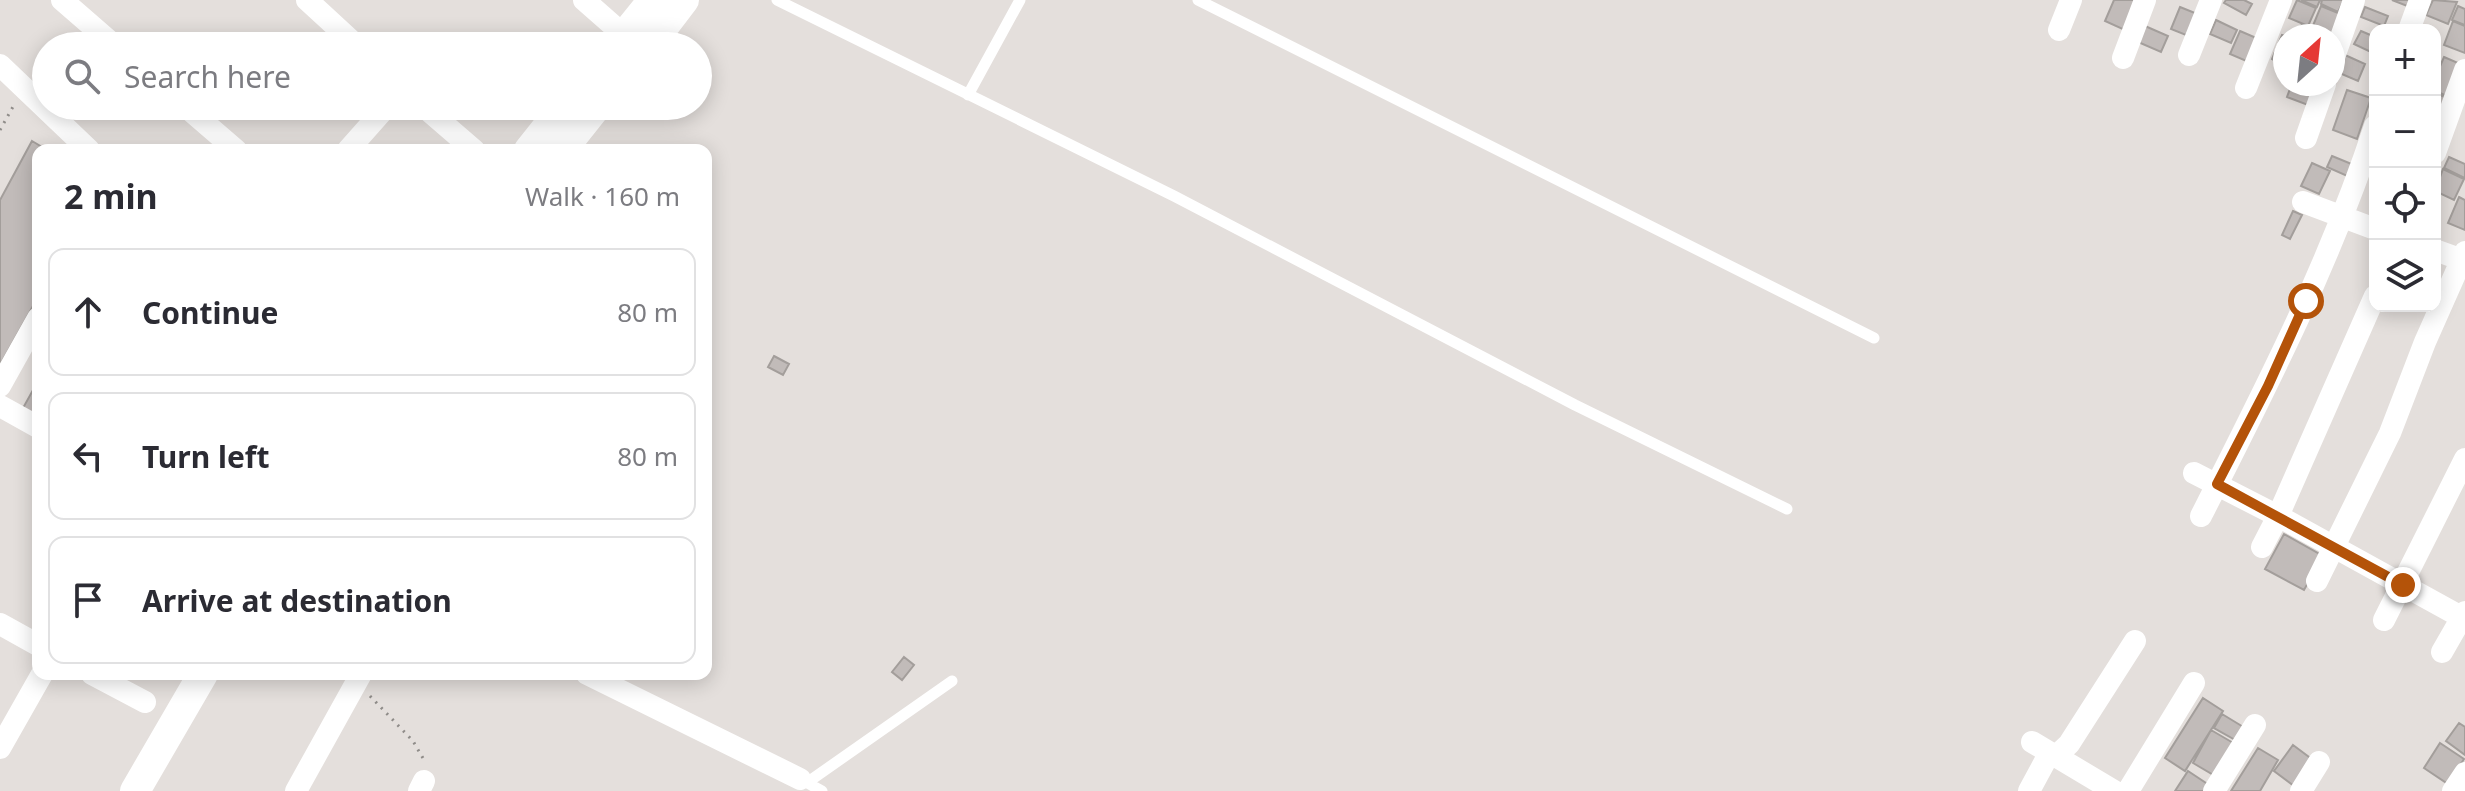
<!DOCTYPE html>
<meta charset="utf-8">
<style>
:root{--surface:#fff;--page:#f2f2f3;--text:#2b2b33;--muted:#7c7c81;--line:#e1e1e2}
body{margin:0;font-family:"Noto Sans",sans-serif;background:var(--page);color:var(--text)}
.controls{position:absolute;right:24px;top:24px;display:grid;overflow:hidden;border-radius:16px;box-shadow:0 4px 20px #0003}
.controls button{width:72px;height:72px;display:grid;place-items:center;padding:0;border:0;border-bottom:2px solid var(--line);background:var(--surface);color:var(--text);font:40px sans-serif}
.compass{position:absolute;left:2273px;top:24px;width:72px;height:72px;border-radius:50%;background:var(--surface);box-shadow:0 4px 20px #0003;rotate:27deg}
.stop{position:absolute;width:24px;height:24px;margin:-18px;border:6px solid #b45309;border-radius:50%;background:#fff}
.stop.end{background:#b45309;border-color:#fff;box-shadow:0 2px 8px #0008}
.list{margin:0;padding:0;list-style:none}
h2{display:flex;justify-content:space-between;align-items:center;height:104px;margin:0;padding:0 32px;font-size:34px}
h2 small{font-size:26px;font-weight:400;color:var(--muted)}
.list li{display:grid;grid-template-columns:52px 1fr auto;gap:24px;align-items:center;box-sizing:border-box;height:128px;margin:0 16px 16px;padding:0 16px;border:2px solid var(--line);border-radius:16px}
.list b{display:block;font-size:30px;white-space:nowrap}
.list em{font-size:26px;font-style:normal;color:var(--muted)}
.icon{flex:none;width:44px;height:44px;fill:none;stroke:currentColor;stroke-width:2;stroke-linecap:round;stroke-linejoin:round}
.map{position:relative;flex:none;width:2465px;height:791px;overflow:hidden}
.search{position:absolute;background:var(--surface);box-shadow:0 4px 20px #0003;left:32px;top:32px;width:680px;height:88px;display:flex;align-items:center;gap:20px;box-sizing:border-box;padding:0 28px;border-radius:44px;color:var(--muted);font-size:30px}
.panel{position:absolute;background:var(--surface);box-shadow:0 4px 20px #0003;left:32px;top:144px;width:680px;height:536px;border-radius:16px}
.map>svg:first-child{display:block}
.building{fill:#c1bbb9;stroke:#a39e9b;stroke-width:2}
.lines{fill:none;stroke-linecap:round;stroke-linejoin:round}
.path{stroke:#8f8c89;stroke-width:3;stroke-dasharray:2 6;stroke-linecap:butt}
.lane{stroke:#fff;stroke-width:11}
.street{stroke:#fff;stroke-width:22}
.secondary{stroke:#fff;stroke-width:30}
.route{stroke:#b45309;stroke-width:10}
</style>
<div class="map">
<svg width="2465" height="791" viewBox="0 0 2465 791">
<rect width="100%" height="100%" fill="#e4dfdc"/>
<!-- building -->
<path class="building" d="M2114 0H2140L2127 31 2105 21Z
M2226 0H2244L2252 4 2246 15 2224 3Z
M2297 0 2316 8 2308 26 2289 18Z
M2301 0H2320L2317 7Z
M2322 0H2344L2338 12 2321 4Z
M2392 0H2419L2415 9Z
M2433 0 2457 2 2448 24 2426 15Z
M2321 6 2343 15 2330 36 2312 28Z
M2458 6 2465 9V25L2452 20Z
M2180 7 2200 15 2191 37 2171 29Z
M2365 7 2388 16 2384 26 2361 17Z
M2216 20 2237 30 2231 43 2210 34Z
M2453 21 2465 26V53L2444 45Z
M2302 24 2328 36H2297Z
M2145 26 2168 36 2161 52 2138 42Z
M2240 31 2261 40 2251 63 2230 54Z
M2361 31 2375 37V54L2354 44Z
M2282 35 2285 36 2283 65 2272 59Z
M2345 55 2365 64 2358 81 2337 72Z
M2444 57 2465 66 2452 98 2435 91V78Z
M2291 86 2312 95 2308 105 2287 97Z
M2347 90 2371 98 2357 139 2333 130Z
M2435 93 2452 100 2447 111 2435 105Z
M32 141 47 150H38V297L0 365V200Z
M2332 156 2359 167 2354 179 2327 167Z
M2449 157 2465 164V178L2444 168Z
M2312 163 2330 171 2319 194 2301 186Z
M2443 169 2464 179 2454 200 2435 191Z
M2459 197 2465 200V230L2448 223Z
M2293 211 2302 215 2290 239 2282 235Z
M774 356 789 364 783 375 768 367Z
M38 381V416L23 408Z
M2284 534 2323 556 2304 590 2265 569Z
M904 657 914 665 902 680 892 672Z
M2203 698 2223 711 2185 771 2165 758Z
M2222 714 2245 728 2237 741 2214 728Z
M2459 723 2465 727V755L2446 741Z
M2211 730 2235 744 2217 777 2193 763Z
M2440 743 2464 759 2448 784 2424 768Z
M2293 745 2317 763 2298 789 2274 771Z
M2258 748 2278 760 2260 791H2231Z
M2188 771 2212 787 2209 791H2175Z"/>
<g class="lines">
<!-- path -->
<path class="path" d="M0 130 14 105
M370 696 413 741 424 760"/>
<!-- lane -->
<path class="lane" d="M777 0 1174 196 1575 405 1787 509
M1198 0 1874 338
M968 95 1020 0
M804 781 822 791
M808 782 952 681"/>
<!-- street -->
<path class="street" d="M62 0 115 46
M307 0 357 46
M584 0 634 44
M2059 30 2071 0
M2409 30 2420 0
M2189 55 2211 0
M2123 58 2145 0
M2333 60 2354 0
M0 65 89 150
M2246 88 2281 0
M185 106 236 150
M423 106 474 150
M2306 138 2325 84
M348 150 387 106
M2435 153 2465 70
M2303 202 2375 229
M2435 250 2465 261
M0 386 38 318
M0 406 38 427
M2194 473 2278 516 2465 619
M2201 516C2266 388 2330 263 2375 126
M2262 547 2278 516 2375 296
M2317 581 2390 433 2425 342 2465 252
M2384 620 2465 459
M0 624 38 645
M2442 652 2465 612
M92 674 145 702
M587 674 800 779
M2032 742 2114 791
M0 748 42 674
M2055 757 2069 744 2135 641
M296 791 361 674
M419 791 424 781
M2029 791 2049 754
M2128 791 2194 683
M2214 791 2255 725
M2301 791 2319 762
M2453 791 2465 773"/>
<!-- secondary -->
<path class="secondary" d="M616 46 653 0
M649 46 684 0
M529 150 564 106
M562 150 597 106
M135 791 203 674"/>
</g>
<g class="lines">
<!-- route -->
<path class="route" d="M2306 301 2268 386 2217 484 2403 585"/>
</g>
</svg>
<div class="controls">
<button>+</button>
<button>−</button>
<button><svg class="icon" aria-label="locate" viewBox="0 0 24 24"><circle cx="12" cy="12" r="6"/><path d="M12 2v4M12 18v4M2 12h4M18 12h4"/></svg></button>
<button><svg class="icon" aria-label="layers" viewBox="0 0 24 24"><path d="M12 4l9 5-9 5-9-5zM3 14l9 5 9-5"/></svg></button>
</div>
<svg class="compass" viewBox="-18 -18 36 36"><path d="M0-13l5 13h-10z" fill="#e53935"/><path d="M0 13l5-13h-10z" fill="#7c7c81"/></svg>
<div class="stop" style="left:2306px;top:301px"></div>
<div class="stop end" style="left:2403px;top:585px"></div>
<div class="search"><svg class="icon" aria-label="search" viewBox="0 0 24 24"><circle cx="10" cy="10" r="6"/><path d="M15 15l6 6"/></svg>Search here</div>
<section class="panel">
<h2>2 min<small>Walk · 160 m</small></h2>
<ul class="list">
<li><svg class="icon" aria-label="ahead" viewBox="0 0 24 24"><path d="M12 20V5M6 11l6-6 6 6"/></svg><div><b>Continue</b></div><em>80 m</em></li>
<li><svg class="icon" aria-label="left" viewBox="0 0 24 24"><path d="M17 20v-9H6M10 6l-5 5 5 5"/></svg><div><b>Turn left</b></div><em>80 m</em></li>
<li><svg class="icon" aria-label="arrive" viewBox="0 0 24 24"><path d="M6 21V4h12l-3 4 3 4H6"/></svg><div><b>Arrive at destination</b></div></li>
</ul>
</section>
</div>
